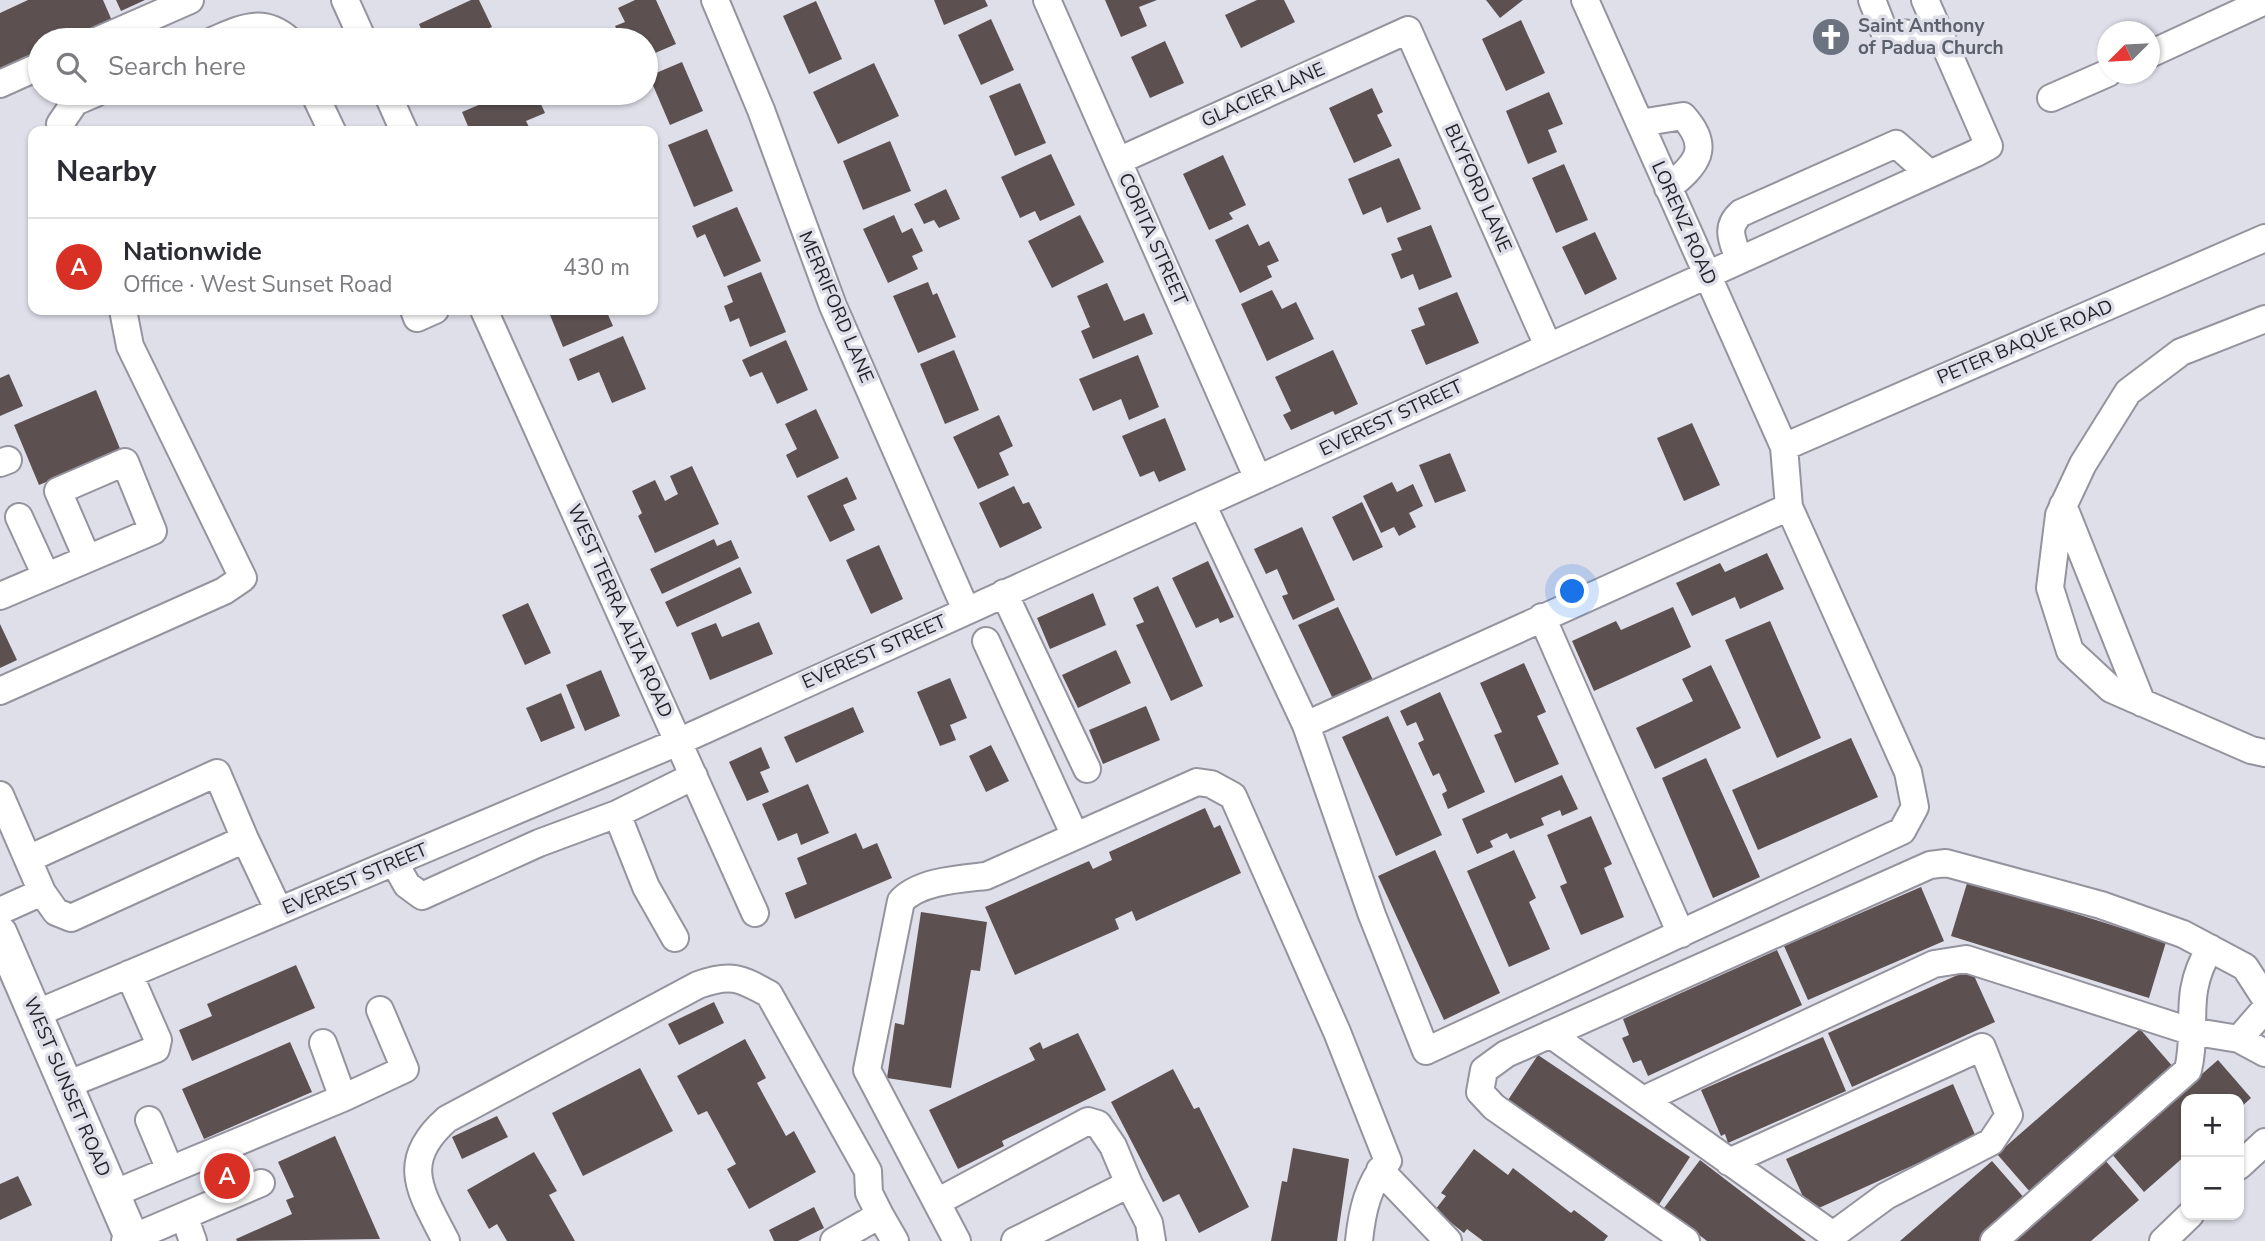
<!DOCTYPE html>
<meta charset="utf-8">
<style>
:root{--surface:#fff;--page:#f2f2f3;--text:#2b2b33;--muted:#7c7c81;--line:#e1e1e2;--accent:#d93025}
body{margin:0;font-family:"Nunito Sans",sans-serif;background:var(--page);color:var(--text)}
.controls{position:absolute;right:21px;bottom:21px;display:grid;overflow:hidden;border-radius:14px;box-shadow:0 2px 5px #0004}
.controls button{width:63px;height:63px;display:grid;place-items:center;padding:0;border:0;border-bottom:2px solid var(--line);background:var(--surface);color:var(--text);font:35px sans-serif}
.compass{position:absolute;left:2097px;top:21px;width:63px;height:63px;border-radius:50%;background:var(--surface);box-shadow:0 2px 5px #0004;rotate:246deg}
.you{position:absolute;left:1573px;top:592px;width:24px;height:24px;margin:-18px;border:5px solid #fff;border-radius:50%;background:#1a73e8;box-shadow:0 0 0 10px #1a73e833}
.badge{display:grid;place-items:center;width:46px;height:46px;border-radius:50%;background:var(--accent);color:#fff;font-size:23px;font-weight:700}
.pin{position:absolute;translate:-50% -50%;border:4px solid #fff;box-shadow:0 2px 7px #0006}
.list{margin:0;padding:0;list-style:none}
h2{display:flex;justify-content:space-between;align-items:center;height:91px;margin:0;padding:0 28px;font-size:30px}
h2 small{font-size:23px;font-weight:400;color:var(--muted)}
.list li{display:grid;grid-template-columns:46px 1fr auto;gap:21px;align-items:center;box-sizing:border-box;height:98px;padding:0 28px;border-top:2px solid var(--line)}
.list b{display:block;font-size:26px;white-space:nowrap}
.list p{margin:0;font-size:23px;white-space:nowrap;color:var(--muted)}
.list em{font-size:23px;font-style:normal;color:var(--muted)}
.icon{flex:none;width:38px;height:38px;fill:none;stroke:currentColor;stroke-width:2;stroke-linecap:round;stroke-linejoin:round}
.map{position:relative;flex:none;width:2265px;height:1241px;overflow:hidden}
.search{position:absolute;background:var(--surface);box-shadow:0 2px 5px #0004;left:28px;top:28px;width:630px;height:77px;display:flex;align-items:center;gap:18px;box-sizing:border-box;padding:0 24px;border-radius:38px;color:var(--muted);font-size:26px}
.panel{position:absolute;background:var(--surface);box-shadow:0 2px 5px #0004;left:28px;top:126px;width:630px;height:189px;border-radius:14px}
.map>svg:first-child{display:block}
.building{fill:#5c5150}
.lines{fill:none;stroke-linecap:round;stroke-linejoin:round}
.minor-casing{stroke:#94939e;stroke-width:30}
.major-casing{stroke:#94939e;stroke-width:37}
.minor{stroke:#fff;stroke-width:26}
.major{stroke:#fff;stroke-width:33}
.labels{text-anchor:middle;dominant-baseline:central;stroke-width:7;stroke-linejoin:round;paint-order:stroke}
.worship-label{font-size:19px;font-weight:bold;fill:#5b616d;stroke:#dfdfea;text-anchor:start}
.street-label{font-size:19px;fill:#242428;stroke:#dfdfea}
</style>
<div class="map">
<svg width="2265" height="1241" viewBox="0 0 2265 1241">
<rect width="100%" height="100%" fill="#dfdfea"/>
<!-- building -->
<path class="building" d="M28 0H103L113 23 75 40H40V56L0 74V13Z
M116 0H145L121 11Z
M471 0H479L492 27 463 40H426L419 24Z
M635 0H656L676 44 646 57V40H622L615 26 625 22 618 8Z
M934 0H985L988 6 944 25Z
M1105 0H1157L1139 7 1147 26 1121 37Z
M1257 0H1284L1295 22 1241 48 1225 15Z
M1486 0H1523L1500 18Z
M816 1 842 59 809 74 783 16Z
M991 19 1014 70 981 85 958 35Z
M1521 20 1545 73 1506 91 1482 39Z
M499 32 503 40H482Z
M1165 41 1184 83 1150 98 1131 57Z
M682 62 703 111 670 125 649 76Z
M874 63 899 116 838 144 813 92Z
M1020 83 1046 143 1015 156 989 96Z
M1372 88 1383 112 1377 115 1392 146 1354 163 1329 108Z
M1549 92 1563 124 1548 130 1557 152 1528 164 1506 111Z
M459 93H484L463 102Z
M507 93H536L545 113 526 121 531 131H470L462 112Z
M707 129 733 191 694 207 668 145Z
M890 141 911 191 863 210 843 161Z
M1051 154 1075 205 1040 221 1035 211 1020 218 1001 177Z
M1223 155 1246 205 1229 213 1233 219 1209 230 1183 174Z
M1399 158 1421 209 1387 223 1381 207 1363 215 1348 179Z
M1564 164 1588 220 1556 233 1532 178Z
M946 189 960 219 939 228 934 220 924 224 914 204Z
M737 207 761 261 724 277 705 234 697 238 692 226Z
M894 215 902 233 912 228 923 251 912 256 918 269 888 283 863 229Z
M1080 215 1104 262 1052 288 1028 241Z
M1248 224 1259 246 1269 241 1279 261 1267 266 1272 277 1240 293 1215 240Z
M1431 225 1452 277 1419 290 1413 274 1401 279 1391 254 1402 250 1397 238Z
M1595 232 1617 279 1585 295 1562 247Z
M761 272 786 332 750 347 739 318 730 322 724 306 733 302 727 286Z
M928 282 933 295 937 293 956 337 918 353 893 296Z
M1107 283 1124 321 1144 313 1153 334 1093 359 1081 331 1090 327 1077 296Z
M1272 290 1282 309 1296 302 1314 339 1267 361 1241 304Z
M1457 292 1479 343 1426 365 1411 330 1425 325 1418 308Z
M548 310H606L613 326 563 347Z
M623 336 646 389 612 403 599 372 578 381 569 359Z
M786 340 808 390 777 404 762 372 750 377 742 360Z
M954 350 979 410 945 424 920 364Z
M1333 350 1358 404 1335 415 1333 411 1291 430 1283 415 1291 411 1275 377Z
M1138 355 1159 407 1129 420 1121 399 1093 411 1079 379Z
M9 374 23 406 0 416V378Z
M96 390 121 451 39 485 14 425Z
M816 409 839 458 797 478 786 455 797 449 785 424Z
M999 415 1013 446 999 453 1009 475 978 489 953 437Z
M1165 418 1186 470 1159 482 1154 471 1140 477 1122 436Z
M1692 423 1720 485 1684 501 1657 438Z
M1450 453 1466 491 1435 503 1419 465Z
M692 466 719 524 655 553 638 516 642 513 632 491 655 480 665 501 678 494 670 476Z
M847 477 857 499 843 505 855 530 830 542 807 496Z
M1392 482 1397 492 1413 484 1423 506 1409 513 1416 527 1399 536 1394 527 1381 533 1363 496Z
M1014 486 1023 504 1029 502 1042 528 1000 548 979 503Z
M1362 502 1383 547 1353 561 1332 517Z
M1302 527 1335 600 1293 620 1282 596 1288 594 1277 569 1266 574 1254 549Z
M714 539 717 546 731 540 739 558 662 594 650 569Z
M879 545 903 599 871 614 846 560Z
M1767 553 1784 589 1740 609 1735 597 1692 616 1676 583 1720 563 1725 572Z
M1208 561 1234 617 1220 623 1218 618 1196 628 1172 578Z
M740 567 752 593 677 627 665 602Z
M1158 586 1203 686 1171 701 1136 625 1144 622 1133 598Z
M1093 593 1106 625 1050 649 1037 618Z
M528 603 551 653 525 665 502 615Z
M1338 607 1373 680 1333 699 1298 625Z
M1673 607 1691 647 1594 691 1572 641 1616 621 1621 630Z
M1770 621 1821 738 1777 758 1725 640Z
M759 622 773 654 710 680 691 633 716 623 722 637Z
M0 624 17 660 0 668Z
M1116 650 1131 683 1078 708 1062 675Z
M1524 663 1546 712 1537 716 1559 764 1515 783 1494 735 1502 732 1480 683Z
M1711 665 1741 728 1655 769 1636 728 1693 701 1682 679Z
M601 670 620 716 585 731 566 685Z
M950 678 967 718 950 725 956 740 940 746 917 692Z
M1440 692 1485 792 1448 809 1442 794 1447 791 1439 773 1433 776 1418 743 1424 740 1416 722 1407 726 1400 711Z
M561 693 575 728 541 742 526 708Z
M1146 706 1160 740 1103 764 1089 730Z
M853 707 864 732 796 763 784 737Z
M1388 716 1442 835 1396 856 1342 737Z
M1851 738 1878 797 1758 850 1732 790Z
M991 745 1009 781 986 792 969 756Z
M761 747 770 768 760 772 769 792 747 801 729 762Z
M1706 758 1760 877 1713 898 1662 778Z
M1562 775 1578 809 1562 816 1560 810 1541 818 1544 825 1510 839 1507 833 1490 841 1493 847 1477 854 1462 819Z
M808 784 829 833 801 845 797 833 778 841 762 804Z
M1205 808 1214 828 1220 825 1241 873 1136 921 1132 911 1115 919 1119 929 1015 975 985 907 1089 861 1093 869 1112 860 1109 852Z
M1591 816 1612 864 1604 868 1624 917 1581 935 1560 886 1567 883 1547 835Z
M856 833 863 849 877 843 892 878 795 919 785 893 807 884 797 858Z
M1435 850 1500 993 1444 1020 1378 876Z
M1514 850 1536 898 1529 902 1550 949 1509 967 1467 871Z
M1968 880 2166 942 2149 998 1951 936Z
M1921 887 1944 941 1808 1000 1784 946Z
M921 912 987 922 980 971 971 970 951 1088 887 1078 895 1023 904 1025Z
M1777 950 1802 1005 1648 1076 1641 1060 1633 1063 1622 1038 1629 1035 1623 1019Z
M296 965 315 1008 192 1061 179 1030 212 1016 207 1004Z
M1971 969 1995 1022 1852 1087 1828 1033Z
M714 1002 724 1023 679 1045 668 1024Z
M2140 1029 2174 1068 2031 1193 1997 1154Z
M1078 1033 1106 1090 1002 1141 1004 1146 958 1169 929 1110 1035 1060 1029 1048 1040 1042 1043 1049Z
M1823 1037 1846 1091 1728 1143 1725 1134 1721 1136 1701 1090Z
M745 1039 766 1078 757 1083 786 1136 794 1131 816 1172 749 1209 727 1169 736 1164 707 1111 698 1115 677 1076Z
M290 1042 312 1092 204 1139 182 1089Z
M1538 1055 1690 1157 1658 1206 1506 1103Z
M2218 1060 2251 1098 2239 1109V1099H2186V1155L2144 1192 2111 1153Z
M640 1068 673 1131 583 1176 552 1113Z
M1173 1069 1194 1109 1199 1107 1249 1207 1199 1233 1179 1194 1163 1202 1111 1102Z
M1953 1084 1976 1137 1810 1212 1786 1159Z
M497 1116 508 1137 462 1159 452 1137Z
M335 1136 380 1239 237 1241 236 1239 292 1214 286 1200 294 1197 278 1162Z
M1293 1148 1349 1159 1337 1241H1271L1282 1181 1287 1182Z
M1474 1149 1508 1175 1513 1168 1571 1213 1574 1210 1608 1236 1604 1241H1483L1467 1229 1464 1233 1435 1210 1446 1196 1441 1193Z
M534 1152 557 1191 549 1195 575 1241H507L497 1224 489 1229 467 1190Z
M1700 1160 1806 1241H1707L1664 1208Z
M2105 1160 2139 1200 2091 1241H2012Z
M1992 1161 2026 1200 1979 1241H1900Z
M18 1176 32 1205 0 1220V1184Z
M814 1207 824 1228 798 1241H774L769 1230Z"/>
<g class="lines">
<!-- minor casing -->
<g class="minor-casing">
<path id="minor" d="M345 0 363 40
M715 0 761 110 833 306 966 610
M1047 0 1258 479
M1585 0 1784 447 1789 507 1306 725 1372 915 1426 1051 1902 831 1915 807 1908 772 1789 507
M1872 0 1884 31 1942 38
M99 40 190 0
M214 40C243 28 263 17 289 40
M2150 54 2265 1
M0 84 40 66
M314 93 332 131
M387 93 404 131
M2051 98 2108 73
M1640 123 1683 116C1712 148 1697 164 1668 188
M63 131 60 124 75 102 96 93
M1118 161 1408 30 1548 346
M1739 260C1733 241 1724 228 1741 213L1896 144 1930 174
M414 310 417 318 435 310
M484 310 755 913
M2265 319 2181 352 2128 392 2083 464 2059 515 2050 588 2070 651 2111 689 2251 750 2265 753
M1784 447 2265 238
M0 463 8 460
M1202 504 1306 725
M2063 505 2142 703
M19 517 46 576
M1004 593 1087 769
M0 596 153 531 125 462 58 491 87 558
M1542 617 1681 934
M986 641 1075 836
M0 691 224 591 243 578 130 346 123 310
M0 795 42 892 0 911
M617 814 646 887 675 938
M28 859 217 773 245 839
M394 862 407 885 422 896 539 843 617 814 694 776
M42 892 56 912 71 918 245 839 279 911
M35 1014 678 742 1976 153 1989 146 1925 0
M1550 1034 1833 1235 1886 1196 1991 1142 2009 1115 1982 1047 1729 1162
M2239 1039 2265 1009
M323 1043 343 1098 405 1069 380 1010
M66 1085 156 1049 158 1040 129 974
M1643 1100 1934 964 1966 959 2190 1031 2239 1039 2265 1053
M149 1120 170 1170 343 1098
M2239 1166 2265 1142
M1380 1170 1448 1241
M1129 1184 1149 1223 1152 1241
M113 1194 170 1170
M937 1202 1088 1121 1098 1124 1113 1146 1129 1184 1015 1241
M184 1216 193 1241
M125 1241 261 1183
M446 1241C421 1192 398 1162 447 1119L698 985C731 973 740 978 769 994L868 1171 869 1193 880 1215
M834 1241 880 1215 895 1241
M957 1241 867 1070 901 901C920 881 959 879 986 876L1197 782 1211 784 1233 796 1337 1032 1388 1161C1368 1184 1362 1211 1359 1241
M1686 1241 1494 1107 1480 1092 1484 1070 1506 1054 1930 865 1946 863 2101 905 2183 934 2245 967 2265 998
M1994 1241 2188 1070C2199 1024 2181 997 2210 948
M2163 1241 2190 1215"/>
</g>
<!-- major casing -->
<g class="major-casing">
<path id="major" d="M0 933 133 1241"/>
</g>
<!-- minor -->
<use href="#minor" class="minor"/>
<!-- major -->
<use href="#major" class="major"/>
</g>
<!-- icons -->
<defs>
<g id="church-disc" transform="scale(2.0125)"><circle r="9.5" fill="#6b7280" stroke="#dfdfea"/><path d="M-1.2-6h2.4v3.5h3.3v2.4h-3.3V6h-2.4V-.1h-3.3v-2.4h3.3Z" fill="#fff"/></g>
</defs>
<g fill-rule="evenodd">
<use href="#church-disc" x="1831" y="37"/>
</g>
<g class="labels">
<!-- worship labels -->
<g class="worship-label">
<text x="1858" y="26">Saint Anthony<tspan x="1858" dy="22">of Padua Church</tspan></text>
</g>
<!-- street labels -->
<g class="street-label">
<text transform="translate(1263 95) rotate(-24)">GLACIER LANE</text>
<text transform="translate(1478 188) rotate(66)">BLYFORD LANE</text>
<text transform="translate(1684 223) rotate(66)">LORENZ ROAD</text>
<text transform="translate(1153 239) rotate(66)">CORITA STREET</text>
<text transform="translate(836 307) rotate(67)">MERRIFORD LANE</text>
<text transform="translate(2025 342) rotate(-23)">PETER BAQUE ROAD</text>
<text transform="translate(1391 418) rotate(-25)">EVEREST STREET</text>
<text transform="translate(620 611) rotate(66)">WEST TERRA ALTA ROAD</text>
<text transform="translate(874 652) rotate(-24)">EVEREST STREET</text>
<text transform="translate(355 879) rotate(-23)">EVEREST STREET</text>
<text transform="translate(67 1087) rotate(67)">WEST SUNSET ROAD</text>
</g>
</g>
</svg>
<div class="controls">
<button>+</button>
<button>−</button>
</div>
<svg class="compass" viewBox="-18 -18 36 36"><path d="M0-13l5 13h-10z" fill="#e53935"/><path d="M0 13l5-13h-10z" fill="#7c7c81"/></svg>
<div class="you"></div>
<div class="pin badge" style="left:227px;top:1176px">A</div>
<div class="search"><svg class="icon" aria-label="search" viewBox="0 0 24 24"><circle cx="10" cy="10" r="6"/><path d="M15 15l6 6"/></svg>Search here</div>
<section class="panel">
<h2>Nearby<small></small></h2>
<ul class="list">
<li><span class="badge">A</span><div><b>Nationwide</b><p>Office · West Sunset Road</p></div><em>430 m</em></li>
</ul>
</section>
</div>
